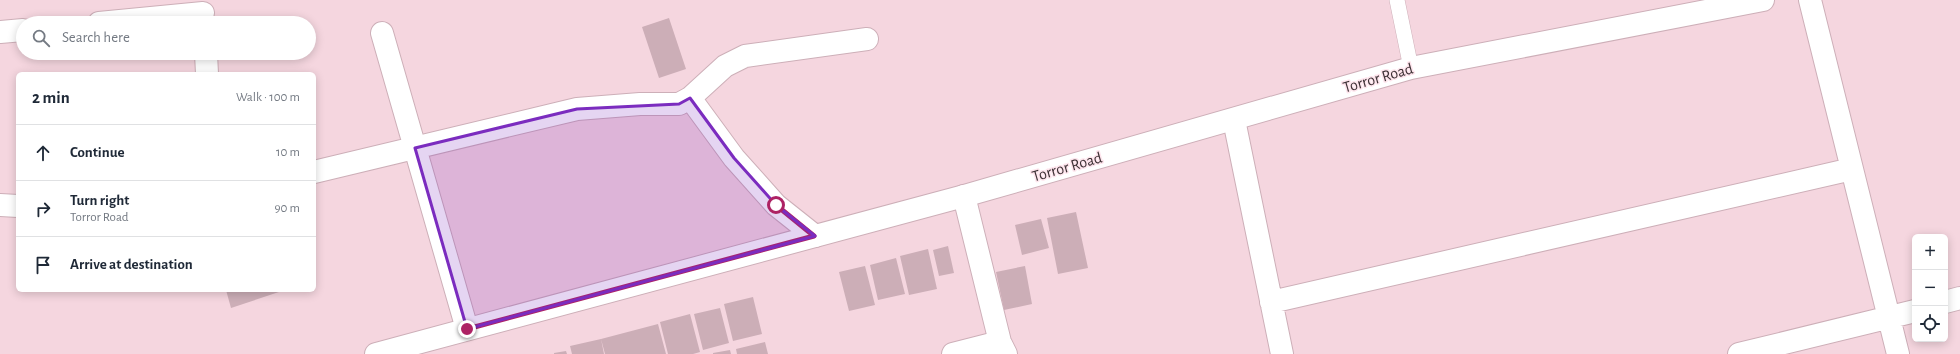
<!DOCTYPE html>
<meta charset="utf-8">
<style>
:root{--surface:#fff;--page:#f2f2f3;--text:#1f2937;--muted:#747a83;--line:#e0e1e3}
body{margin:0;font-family:"Alegreya Sans",sans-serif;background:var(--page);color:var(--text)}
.controls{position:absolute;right:12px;bottom:12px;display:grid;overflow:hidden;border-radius:6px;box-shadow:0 2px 10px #0003}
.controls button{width:36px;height:36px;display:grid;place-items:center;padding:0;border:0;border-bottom:1px solid var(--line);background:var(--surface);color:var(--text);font:20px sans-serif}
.stop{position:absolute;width:12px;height:12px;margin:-9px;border:3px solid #ad2264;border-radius:50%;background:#fff}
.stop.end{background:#ad2264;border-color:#fff;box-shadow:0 1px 4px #0008}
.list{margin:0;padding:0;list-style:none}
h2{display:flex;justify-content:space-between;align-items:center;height:52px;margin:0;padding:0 16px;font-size:17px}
h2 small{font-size:13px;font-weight:400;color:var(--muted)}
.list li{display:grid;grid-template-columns:26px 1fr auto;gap:12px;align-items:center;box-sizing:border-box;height:56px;padding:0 16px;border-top:1px solid var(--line)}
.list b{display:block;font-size:15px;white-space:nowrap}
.list p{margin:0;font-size:13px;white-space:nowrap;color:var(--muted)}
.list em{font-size:13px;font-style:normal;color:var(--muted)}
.icon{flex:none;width:22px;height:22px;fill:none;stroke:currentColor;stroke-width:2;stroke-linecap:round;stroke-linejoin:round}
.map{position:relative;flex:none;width:1960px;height:354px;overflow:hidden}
.search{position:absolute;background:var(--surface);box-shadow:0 2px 10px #0003;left:16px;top:16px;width:300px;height:44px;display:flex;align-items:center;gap:10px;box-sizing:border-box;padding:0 14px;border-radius:22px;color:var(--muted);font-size:15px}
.panel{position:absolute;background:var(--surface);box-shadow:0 2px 10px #0003;left:16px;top:72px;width:300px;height:220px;border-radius:6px}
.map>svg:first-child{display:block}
.building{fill:#ccaeb7}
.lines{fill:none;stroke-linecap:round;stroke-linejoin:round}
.lane-casing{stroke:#cdafb8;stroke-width:16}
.street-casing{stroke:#cdafb8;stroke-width:24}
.secondary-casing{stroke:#cdafb8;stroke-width:24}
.lane{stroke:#fff;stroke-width:15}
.street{stroke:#fff;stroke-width:22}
.secondary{stroke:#fff;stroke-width:22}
.route{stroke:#ad2264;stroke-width:5}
.marked{fill:#7b2cbf;fill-opacity:0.2;stroke:#7b2cbf;stroke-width:3;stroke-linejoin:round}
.labels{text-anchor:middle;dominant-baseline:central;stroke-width:3;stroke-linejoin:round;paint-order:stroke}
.street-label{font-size:16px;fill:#3d3135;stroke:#fee5ed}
</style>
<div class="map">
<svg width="1960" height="354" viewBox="0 0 1960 354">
<rect width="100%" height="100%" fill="#f5d6df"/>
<!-- building -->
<path class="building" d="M669 18 686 69 659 78 642 27Z
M1076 212 1088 268 1058 274 1047 218Z
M1041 219 1049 248 1022 255 1015 225Z
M948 246 954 273 939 276 933 250Z
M928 249 937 289 909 295 900 256Z
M896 258 905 294 878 300 870 265Z
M865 266 875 305 849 311 839 272Z
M1025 266 1032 304 1004 310 996 272Z
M226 290H285L231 308Z
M753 297 762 334 733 341 724 304Z
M720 308 729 343 703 350 694 314Z
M690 314 700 352 693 354H668L660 322Z
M658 324 666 354H605L601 339Z
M601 339 604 354H572L570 346Z
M765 342 768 354H737L736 349Z
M730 350 731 354H713V353Z
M566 351 567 354H554V353Z"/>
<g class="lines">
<!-- lane casing -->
<g class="lane-casing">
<path id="lane" d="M1397 0 1411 68"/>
</g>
<!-- street casing -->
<g class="street-casing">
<path id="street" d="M1810 0 1898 354
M99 23 203 13
M0 32 23 30
M382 33 467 329
M206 53 207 74
M690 98 734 158 776 205 815 236
M1234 120 1282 354
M314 172 577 109 640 104H679L690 98 725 66 745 56 867 39
M964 196 1000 342 1006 354
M0 205 18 206
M1271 302 1852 169
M1945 302 1960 298
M953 354 1000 342
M1739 354 1915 311"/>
</g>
<!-- secondary casing -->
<g class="secondary-casing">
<path id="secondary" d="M376 354 964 196 1411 68 1763 0"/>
</g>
<!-- lane -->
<use href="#lane" class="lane"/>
<!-- street -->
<use href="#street" class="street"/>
<!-- secondary -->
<use href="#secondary" class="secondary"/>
</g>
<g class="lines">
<!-- route -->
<path class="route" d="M467 329 814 236 776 205"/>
</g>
<!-- marked area -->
<path class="marked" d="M690 98 734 158 776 205 815 236 467 329 415 148 577 109 679 104Z"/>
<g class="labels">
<!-- street labels -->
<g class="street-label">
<text transform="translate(1378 78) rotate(-16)">Torror Road</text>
<text transform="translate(1067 167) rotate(-16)">Torror Road</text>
</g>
</g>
</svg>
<div class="controls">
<button>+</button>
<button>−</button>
<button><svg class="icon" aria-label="locate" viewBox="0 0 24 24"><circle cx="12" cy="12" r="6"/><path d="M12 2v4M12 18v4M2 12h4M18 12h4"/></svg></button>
</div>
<div class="stop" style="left:776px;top:205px"></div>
<div class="stop end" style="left:467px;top:329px"></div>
<div class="search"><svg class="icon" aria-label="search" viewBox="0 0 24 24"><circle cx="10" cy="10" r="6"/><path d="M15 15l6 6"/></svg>Search here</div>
<section class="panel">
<h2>2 min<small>Walk · 100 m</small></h2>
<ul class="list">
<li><svg class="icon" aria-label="ahead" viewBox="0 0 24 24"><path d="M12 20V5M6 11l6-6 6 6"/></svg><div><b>Continue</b></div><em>10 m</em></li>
<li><svg class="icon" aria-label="right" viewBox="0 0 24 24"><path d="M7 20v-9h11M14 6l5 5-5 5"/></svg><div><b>Turn right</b><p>Torror Road</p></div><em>90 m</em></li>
<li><svg class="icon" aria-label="arrive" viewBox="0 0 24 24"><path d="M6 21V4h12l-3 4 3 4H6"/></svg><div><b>Arrive at destination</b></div></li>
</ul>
</section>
</div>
